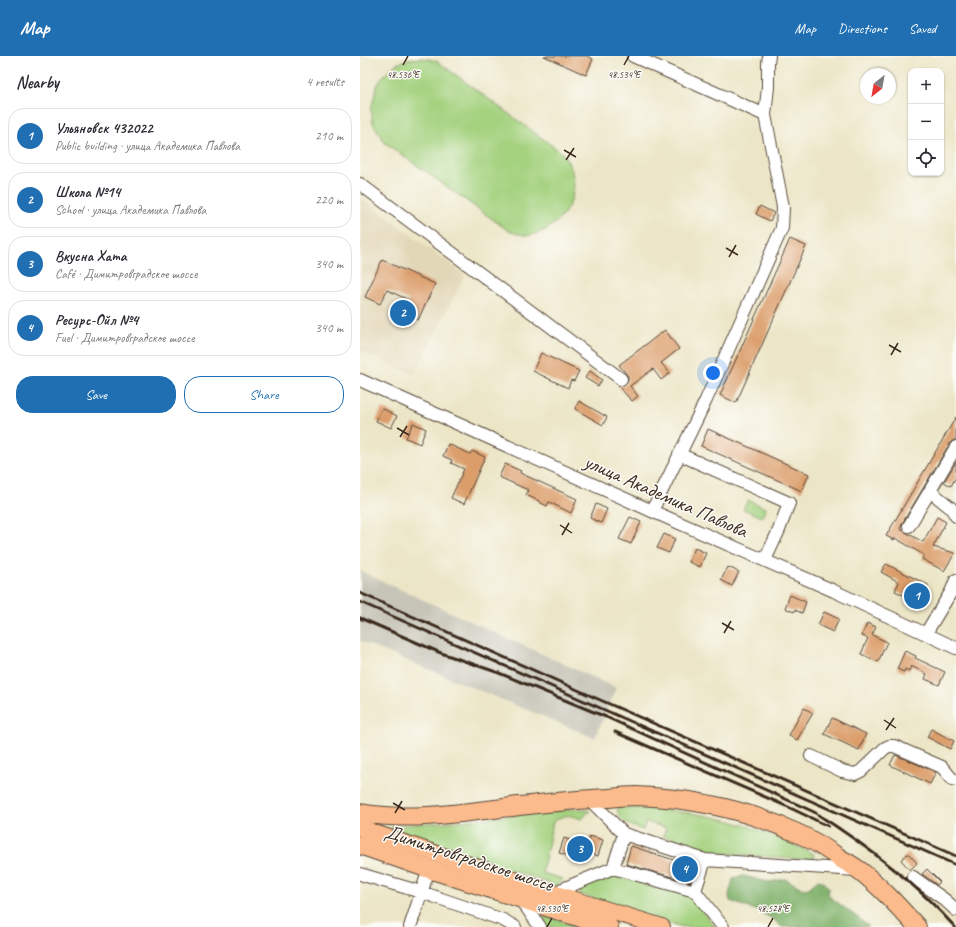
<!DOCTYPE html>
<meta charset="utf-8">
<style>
:root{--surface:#fff;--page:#f2f2f3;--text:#2b2b33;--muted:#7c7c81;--line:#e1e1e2;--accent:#1f6fb2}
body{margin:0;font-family:Caveat,sans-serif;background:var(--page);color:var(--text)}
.controls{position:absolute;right:12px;top:12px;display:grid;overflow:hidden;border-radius:8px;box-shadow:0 1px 3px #0004}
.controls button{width:36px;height:36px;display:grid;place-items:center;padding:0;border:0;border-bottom:1px solid var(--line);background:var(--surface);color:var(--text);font:20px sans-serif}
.compass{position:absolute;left:500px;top:12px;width:36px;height:36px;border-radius:50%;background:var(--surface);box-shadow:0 1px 3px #0004;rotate:211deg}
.you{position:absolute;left:353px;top:317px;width:14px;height:14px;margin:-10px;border:3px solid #fff;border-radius:50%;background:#1a73e8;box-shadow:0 0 0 6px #1a73e833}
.badge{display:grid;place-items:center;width:26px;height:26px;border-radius:50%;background:var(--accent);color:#fff;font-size:13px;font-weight:700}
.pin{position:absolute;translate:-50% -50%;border:2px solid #fff;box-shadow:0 1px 4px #0006}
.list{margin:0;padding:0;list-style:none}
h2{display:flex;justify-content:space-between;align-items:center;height:52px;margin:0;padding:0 16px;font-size:17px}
h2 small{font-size:13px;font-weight:400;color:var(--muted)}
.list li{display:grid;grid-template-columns:26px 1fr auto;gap:12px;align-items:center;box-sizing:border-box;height:56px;margin:0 8px 8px;padding:0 8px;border:1px solid var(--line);border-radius:16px}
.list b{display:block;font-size:15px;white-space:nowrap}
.list p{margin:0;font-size:13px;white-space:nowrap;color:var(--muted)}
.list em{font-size:13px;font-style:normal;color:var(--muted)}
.actions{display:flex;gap:8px;padding:12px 16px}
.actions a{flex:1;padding:9px 0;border:1px solid var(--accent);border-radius:16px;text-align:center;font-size:14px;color:var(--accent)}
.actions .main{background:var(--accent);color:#fff}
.icon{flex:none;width:22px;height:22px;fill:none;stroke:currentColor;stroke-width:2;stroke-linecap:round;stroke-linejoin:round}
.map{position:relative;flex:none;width:596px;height:871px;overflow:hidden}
header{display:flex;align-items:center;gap:24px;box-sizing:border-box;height:56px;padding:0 20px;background:var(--accent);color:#fff}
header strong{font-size:19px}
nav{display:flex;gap:22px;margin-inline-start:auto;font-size:14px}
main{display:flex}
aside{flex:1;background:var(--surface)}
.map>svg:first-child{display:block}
.built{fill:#e2d7b7}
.industrial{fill:#c7c5b8}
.green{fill:#a4d27f;stroke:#707e4e}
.forest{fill:#83b46e;stroke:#5f6f46}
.building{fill:#db9d6b}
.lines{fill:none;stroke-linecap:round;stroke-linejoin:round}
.minor-casing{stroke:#564637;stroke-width:14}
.major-casing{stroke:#564637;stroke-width:18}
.highway-casing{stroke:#564637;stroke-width:20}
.minor{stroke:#fff;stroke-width:12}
.major{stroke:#fbbb8c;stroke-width:16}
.highway{stroke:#fbbb8c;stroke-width:18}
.rail{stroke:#3b2a1e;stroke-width:3}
.ticks{fill:none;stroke:#3b2a1e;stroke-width:1.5}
.labels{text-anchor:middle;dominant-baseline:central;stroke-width:3;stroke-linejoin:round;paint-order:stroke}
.street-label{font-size:20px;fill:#3b2a1e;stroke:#fdfcf7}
.ticks-label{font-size:10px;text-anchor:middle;fill:#3b2a1e;stroke:#fdfcf7;stroke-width:3;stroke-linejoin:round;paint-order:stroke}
</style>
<header>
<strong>Map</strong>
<nav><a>Map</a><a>Directions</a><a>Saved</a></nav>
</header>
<main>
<aside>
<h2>Nearby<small>4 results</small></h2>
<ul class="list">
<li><span class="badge">1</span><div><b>Ульяновск 432022</b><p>Public building · улица Академика Павлова</p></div><em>210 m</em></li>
<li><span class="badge">2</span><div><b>Школа №14</b><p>School · улица Академика Павлова</p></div><em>220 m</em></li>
<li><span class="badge">3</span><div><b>Вкусна Хата</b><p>Café · Димитровградское шоссе</p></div><em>340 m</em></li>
<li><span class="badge">4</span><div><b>Ресурс-Ойл №4</b><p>Fuel · Димитровградское шоссе</p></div><em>340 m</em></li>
</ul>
<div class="actions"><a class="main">Save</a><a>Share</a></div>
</aside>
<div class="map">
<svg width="596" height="871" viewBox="0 0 596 871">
<rect width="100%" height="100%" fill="#fdfcf7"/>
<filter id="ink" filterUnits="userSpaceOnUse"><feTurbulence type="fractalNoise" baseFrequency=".025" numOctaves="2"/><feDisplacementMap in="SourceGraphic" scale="8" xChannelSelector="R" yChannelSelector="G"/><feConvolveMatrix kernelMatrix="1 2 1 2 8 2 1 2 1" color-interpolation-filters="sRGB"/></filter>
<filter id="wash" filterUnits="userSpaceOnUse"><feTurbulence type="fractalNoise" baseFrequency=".012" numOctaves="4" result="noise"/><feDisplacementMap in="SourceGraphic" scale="16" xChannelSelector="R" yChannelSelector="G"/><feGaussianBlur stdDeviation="0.9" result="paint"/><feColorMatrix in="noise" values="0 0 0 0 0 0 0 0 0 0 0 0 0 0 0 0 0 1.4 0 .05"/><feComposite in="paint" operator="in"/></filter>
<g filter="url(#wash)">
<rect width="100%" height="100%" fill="#ece6c7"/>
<!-- built -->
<path class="built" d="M0 142 105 219 54 319 0 294Z"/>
<!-- industrial -->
<path class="industrial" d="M0 515 256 632 235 682 0 585Z"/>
<!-- green -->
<path class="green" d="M62 2 77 5 202 97C207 104 212 111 213 120 219 147 196 175 170 179 163 180 155 177 149 175L24 86 13 67 11 53 17 29 24 19 35 9 48 3Z
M388 444 406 452 402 461 383 453Z
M261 751C295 753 329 755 362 763 394 770 424 784 454 798L453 802 448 804 359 797 303 780 306 772 286 766 283 774C271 770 258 766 257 752Z
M221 753 230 755 222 763C207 759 207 757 193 766L182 817 203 823 197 830 32 773V770L111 764 202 754Z
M249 817H253L328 838 355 871H322L220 838 219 833Z
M185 860 221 871H187L184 868Z"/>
<!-- forest -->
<path class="forest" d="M383 820 409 826 425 823 444 833 449 832 458 824C464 825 466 827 469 833L468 838 471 842 497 861 509 871H422L413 863 398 855 370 845 369 839 373 823Z"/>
<g id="blocks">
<!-- building -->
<path class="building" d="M184 0H227L233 3 226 19Z
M400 150 414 157 410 165 396 158Z
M430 183 446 190 376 347 360 339Z
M22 204 75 228 58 264 43 257 49 244 27 234 20 248 5 241Z
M305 274 319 293 301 307 310 317 301 324 293 313 270 330 278 340 272 345 258 330H264L267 327 268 323V320L259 309Z
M181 297 219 315 214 325 211 324 208 332 173 315Z
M230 315 242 324 238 330 225 322Z
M219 345 247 361 243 369 215 353Z
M22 352 37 360 31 372 16 365Z
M596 361V384L592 385 590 387 543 466 540 473 563 486 577 461 586 466 573 491 595 497 584 515 562 503 564 499 535 482 534 484 526 480Z
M53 367 66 373 60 388 46 382Z
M348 373 449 418 442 435 341 390Z
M88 388 110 398 112 395 125 401 104 448 91 442 104 413 91 407 92 404 83 400Z
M596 406V421L591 430 584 426Z
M145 408 161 415 160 417 217 443 211 457 189 446 187 450 179 446V445L166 439 168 434 139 421Z
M236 448 247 453 241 467 230 462Z
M270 461 281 466 271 488 259 483Z
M304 478 315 483 309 497 297 492Z
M335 492 346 497 340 511 329 506Z
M526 508 568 529 559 547 535 535 539 526 521 516Z
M368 511 379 516 372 530 361 524Z
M430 539 446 546 442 557 435 554 434 556 425 552Z
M464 556 479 563 473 576 458 569Z
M507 567 516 571 512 579 527 586 518 606 501 598 508 582 502 580Z
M545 595 556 600 555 602 585 616 579 629 565 623 567 618 551 610 549 615 545 613 544 616 537 613Z
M444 652 453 657 437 684 429 679Z
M472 662 506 678 499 694 464 678Z
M571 673 594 685 590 693 567 681Z
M535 699 576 716 570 728 530 709Z
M230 780 243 784 238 800 229 797 226 805 199 797 204 782 227 790Z
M271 790 326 808 327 806 336 809 330 826 266 808Z
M548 797 557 807 550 814 541 804Z
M567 813 580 826 577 829 562 818Z"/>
</g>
</g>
<g filter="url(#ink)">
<use href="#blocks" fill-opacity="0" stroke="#564637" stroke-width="1"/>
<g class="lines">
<!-- minor casing -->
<g class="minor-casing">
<path id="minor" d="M273 0 405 59 423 151 422 172 346 344 292 455
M405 59 408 31V7L409 0
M0 128 261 323
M0 324 292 455 474 535 596 592
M319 398 429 447 419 474 405 504
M570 435 591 452 596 460
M549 470 596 391
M566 577 591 536 596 524
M451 700 482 715 495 718 501 715 525 692 529 690H534L582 711 592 723 596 724
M229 743 264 778
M345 804 496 814
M253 812 264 778 345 804 335 835
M0 818 61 836 143 864 155 871
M553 821 585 844 596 854
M193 837 253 812 335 835 363 871
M158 842 167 852 180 871
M50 871 69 813"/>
</g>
<!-- major casing -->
<g class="major-casing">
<path id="major" d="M0 772 193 837 302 871"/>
</g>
<!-- highway casing -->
<g class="highway-casing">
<path id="highway" d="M0 757C52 766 107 756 159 750 189 747 219 743 249 742 258 741 267 740 276 740 331 742 387 754 437 777 453 784 467 793 481 803 487 806 493 810 499 814 520 830 539 851 557 871
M0 789 69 813 249 871"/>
</g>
<!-- minor -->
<use href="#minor" class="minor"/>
<!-- major -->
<use href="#major" class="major"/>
<!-- highway -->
<use href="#highway" class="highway"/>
<!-- rail -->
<path class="rail" d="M0 537 238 643 596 800
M0 546 272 666 596 809
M0 562 81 597 139 617 246 661 454 756C506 789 554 825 595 871
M255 676 426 750 468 770"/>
</g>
</g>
<!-- ticks -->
<path class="ticks" d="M43 9 48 0M264 9 269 0M204 94 216 101M206 104 214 92M366 192 378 199M369 201 376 189M529 289 541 296M531 299 538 287M37 372 49 379M40 381 47 370M200 469 212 477M202 479 209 467M362 567 374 574M364 577 371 565M524 664 536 672M526 674 534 662M33 747 45 754M35 757 42 745M187 871 192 862M408 871 413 862"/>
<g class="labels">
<!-- street labels -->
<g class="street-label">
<text transform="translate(306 440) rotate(24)">улица Академика Павлова</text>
<text transform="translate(109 802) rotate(18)">Димитровградское шоссе</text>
</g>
</g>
<g class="ticks-label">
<text x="43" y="22">48.536°E</text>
<text x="264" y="22">48.534°E</text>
<text x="192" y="856">48.530°E</text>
<text x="413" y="856">48.528°E</text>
</g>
</svg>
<div class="controls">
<button>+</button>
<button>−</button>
<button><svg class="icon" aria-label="locate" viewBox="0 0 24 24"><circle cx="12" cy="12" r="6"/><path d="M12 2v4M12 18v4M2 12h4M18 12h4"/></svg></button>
</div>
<svg class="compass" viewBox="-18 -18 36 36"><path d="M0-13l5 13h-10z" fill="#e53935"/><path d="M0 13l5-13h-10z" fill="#7c7c81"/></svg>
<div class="you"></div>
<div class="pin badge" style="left:557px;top:540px">1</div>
<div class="pin badge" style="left:43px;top:257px">2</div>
<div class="pin badge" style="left:220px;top:793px">3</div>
<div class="pin badge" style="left:325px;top:813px">4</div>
</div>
</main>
